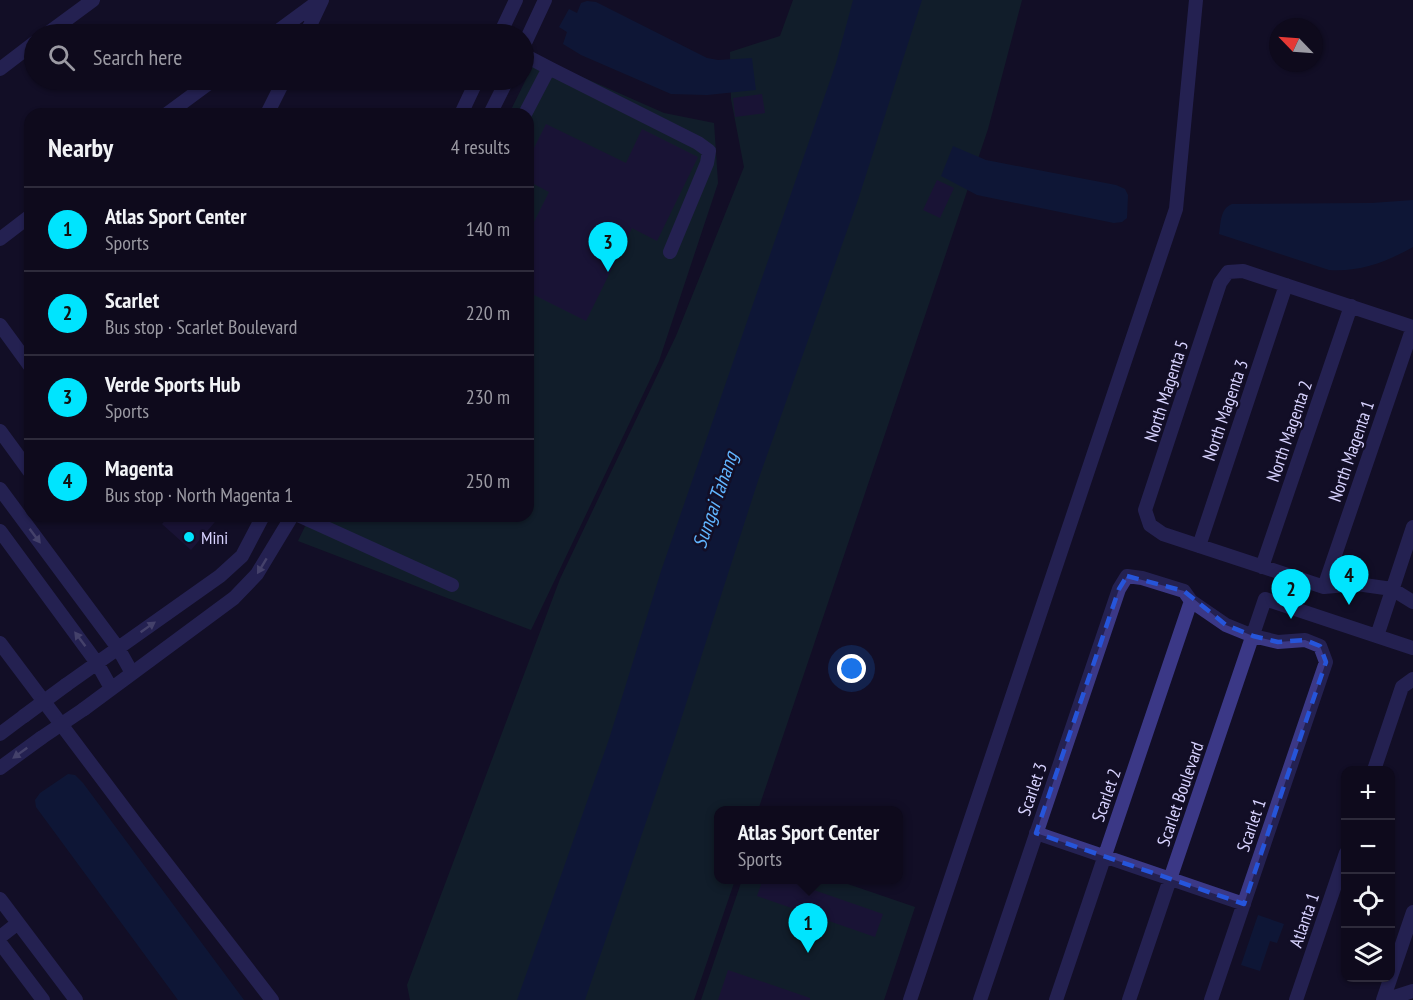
<!DOCTYPE html>
<meta charset="utf-8">
<style>
:root{--surface:#0e0a1c;--page:#171325;--text:#f1f3f6;--muted:#9b9aa3;--line:#2e2b3b;--accent:#00e4fe}
body{margin:0;font-family:"PT Sans Narrow",sans-serif;background:var(--page);color:var(--text)}
.controls{position:absolute;right:18px;bottom:18px;display:grid;overflow:hidden;border-radius:12px;box-shadow:0 2px 4px #0004}
.controls button{width:54px;height:54px;display:grid;place-items:center;padding:0;border:0;border-bottom:2px solid var(--line);background:var(--surface);color:var(--text);font:30px sans-serif}
.compass{position:absolute;left:1269px;top:18px;width:54px;height:54px;border-radius:50%;background:var(--surface);box-shadow:0 2px 4px #0004;rotate:295deg}
.you{position:absolute;left:852px;top:669px;width:21px;height:21px;margin:-15px;border:4px solid #fff;border-radius:50%;background:#1a73e8;box-shadow:0 0 0 9px #1a73e833}
.badge{display:grid;place-items:center;width:39px;height:39px;border-radius:50%;background:var(--accent);color:#111;font-size:20px;font-weight:700}
.pin{position:absolute;translate:-50% -50px;filter:drop-shadow(0 2px 3px #0008)}
.pin::after{content:'';position:absolute;top:32px;width:21px;height:18px;background:inherit;clip-path:polygon(0 0,100% 0,50% 100%)}
.popup{position:absolute;left:714px;top:806px;width:189px;height:78px;box-sizing:border-box;display:grid;place-content:center;border-radius:12px;background:var(--surface);filter:drop-shadow(0 2px 4px #0005);font-size:20px;white-space:nowrap;color:var(--muted)}
.popup b{font-size:22px;color:var(--text)}
.popup::after{content:'';position:absolute;left:50%;top:100%;margin-left:-12px;border:12px solid transparent;border-top-color:var(--surface)}
.list{margin:0;padding:0;list-style:none}
h2{display:flex;justify-content:space-between;align-items:center;height:78px;margin:0;padding:0 24px;font-size:26px}
h2 small{font-size:20px;font-weight:400;color:var(--muted)}
.list li{display:grid;grid-template-columns:39px 1fr auto;gap:18px;align-items:center;box-sizing:border-box;height:84px;padding:0 24px;border-top:2px solid var(--line)}
.list b{display:block;font-size:22px;white-space:nowrap}
.list p{margin:0;font-size:20px;white-space:nowrap;color:var(--muted)}
.list em{font-size:20px;font-style:normal;color:var(--muted)}
.icon{flex:none;width:33px;height:33px;fill:none;stroke:currentColor;stroke-width:2;stroke-linecap:round;stroke-linejoin:round}
.map{position:relative;flex:none;width:1413px;height:1000px;overflow:hidden}
.search{position:absolute;background:var(--surface);box-shadow:0 2px 4px #0004;left:24px;top:24px;width:510px;height:66px;display:flex;align-items:center;gap:15px;box-sizing:border-box;padding:0 21px;border-radius:33px;color:var(--muted);font-size:22px}
.panel{position:absolute;background:var(--surface);box-shadow:0 2px 4px #0004;left:24px;top:108px;width:510px;height:414px;border-radius:18px}
.map>svg:first-child{display:block}
.green{fill:#11302f}
.water{fill:#0a2149}
.building{fill:#231948}
.lines{fill:none;stroke-linecap:round;stroke-linejoin:round}
.minor{stroke:#3b3886;stroke-width:14}
.minor-bridge{stroke:#3b3886;stroke-width:14}
.oneway{fill:#827ebc}
.marked{fill:none;stroke:#2655da;stroke-width:4.5;stroke-dasharray:12 8;stroke-linejoin:round}
.poi-dot{fill:#00e4fe;stroke:#120e26;stroke-width:2}
.labels{text-anchor:middle;dominant-baseline:central;stroke-width:5;stroke-linejoin:round;paint-order:stroke}
.street-label{font-size:18px;fill:#d8d3ff;stroke:#120e26}
.poi-label{font-size:18px;fill:#d8d3ff;stroke:#120e26;text-anchor:start}
.water-label{font-size:20px;font-style:italic;fill:#61b5ff;stroke:#120e26}
</style>
<div class="map">
<svg width="1413" height="1000" viewBox="0 0 1413 1000">
<rect width="100%" height="100%" fill="#120e26"/>
<!-- green -->
<path class="green" d="M793 0H1022L988 129 758 810H718V880H735L694 1000H410L407 985 560 579 676 336 744 167 731 99 730 52 780 36Z
M537 57 664 113 714 123 718 183 659 361 531 630 298 541 310 516H528V114H509Z
M742 880H836L915 907 884 1000H701Z"/>
<!-- water -->
<path class="water" d="M853 0H922L858 200 759 478 675 738 585 1000H517L609 739 661 571 836 63Z
M587 1 596 2 707 58 718 60 752 58 756 90 707 95 671 94 581 55 563 44 567 32 559 27 569 9 577 13 581 3Z
M953 146 986 160 1116 185 1125 189 1128 195 1127 218 1122 222 1114 223 977 195 941 176Z
M1413 200V247C1386 262 1361 272 1329 270L1219 234C1221 222 1220 209 1232 204L1372 203Z
M68 774 75 775 83 783 244 1000H178L36 807 35 800 40 793Z
M1258 915 1284 924 1277 943 1270 941 1260 971 1241 965Z"/>
<!-- building -->
<path class="building" d="M762 94 765 113 735 117 733 98Z
M546 124 626 163 642 129 698 157 657 241 632 228 586 321 528 292V234L549 192 528 181V160Z
M937 180 954 188 940 218 923 210Z
M169 516H220L191 550 162 524Z
M763 879H782L883 914 875 937 757 896Z
M728 970 810 998V1000H718Z"/>
<g class="lines">
<!-- minor -->
<path class="minor" d="M47 34 93 0
M274 34 320 0
M306 34 322 0
M500 34 516 0
M524 45 545 0
M524 55 549 68 525 114
M549 68 698 143 709 151 707 163 670 252
M0 69 34 43
M167 114 213 80
M267 114 284 80
M461 114 477 80
M490 114 507 80
M0 239 30 216
M0 325 30 366
M1413 327 1243 271 1228 272 1220 283 1145 510 1150 525 1163 534 1324 587 1357 584 1392 589 1413 602
M0 431 30 472
M0 489 118 648 132 673
M300 516 452 585
M0 531 97 663 111 688
M1199 546 1286 285
M1262 567 1351 306
M1324 587 1413 327
M1377 636 1413 527
M0 643 139 828 272 1000
M66 685 220 576 242 556 263 516
M84 709 234 598 257 574 292 516
M0 734 24 716
M0 768 41 738
M1374 770 1402 687 1413 679
M1036 833 1244 904
M0 899 76 1000
M0 937 18 923
M0 943 43 1000
M910 1000 1176 209 1196 0
M980 1000 1119 589 1127 576 1142 578 1184 591 1191 601 1226 625 1253 636 1278 642 1305 640 1320 646 1326 662 1211 1000
M1056 1000 1191 601
M1129 1000 1265 599 1413 648
M1296 1000 1346 853
M1383 1000 1413 912
M1385 1000 1413 991"/>
<!-- minor-bridge -->
<path class="minor-bridge" d="M24 716 66 685
M41 738 84 709"/>
</g>
<!-- one-way arrows -->
<defs><path id="oneway-solid" d="M-6-.8H1V-3.2L6.5 0L1 3.2V.8H-6Z" transform="scale(1.5)"/></defs>
<g class="oneway">
<use href="#oneway-solid" transform="translate(35 536) rotate(53)"/>
<use href="#oneway-solid" transform="translate(262 566) rotate(121)"/>
<use href="#oneway-solid" transform="translate(148 627) rotate(-35)"/>
<use href="#oneway-solid" transform="translate(80 639) rotate(-127)"/>
<use href="#oneway-solid" transform="translate(20 753) rotate(144)"/>
</g>
<!-- marked area -->
<path d="M0 0H1413V1000H0ZM1127 576 1184 591 1226 625 1253 636 1278 642 1305 640 1320 646 1326 662 1244 904 1036 833 1119 589Z" fill="#120e26" fill-opacity=".55" fill-rule="evenodd"/>
<path class="marked" d="M1127 576 1184 591 1226 625 1253 636 1278 642 1305 640 1320 646 1326 662 1244 904 1036 833 1119 589Z"/>
<!-- markers -->
<circle class="poi-dot" cx="189" cy="537" r="6"/>
<g class="labels">
<!-- street labels -->
<g class="street-label">
<text transform="translate(1166 391) rotate(-72)">North Magenta 5</text>
<text transform="translate(1225 410) rotate(-71)">North Magenta 3</text>
<text transform="translate(1289 431) rotate(-71)">North Magenta 2</text>
<text transform="translate(1351 451) rotate(-71)">North Magenta 1</text>
<text transform="translate(1032 789) rotate(-71)">Scarlet 3</text>
<text transform="translate(1180 794) rotate(-71)">Scarlet Boulevard</text>
<text transform="translate(1106 795) rotate(-71)">Scarlet 2</text>
<text transform="translate(1251 825) rotate(-71)">Scarlet 1</text>
<text transform="translate(1304 920) rotate(-71)">Atlanta 1</text>
</g>
<!-- poi labels -->
<g class="poi-label">
<text x="201" y="537">Mini</text>
</g>
<!-- water labels -->
<g class="water-label">
<text transform="translate(715 500) rotate(-71)">Sungai Tahang</text>
</g>
</g>
</svg>
<div class="controls">
<button>+</button>
<button>−</button>
<button><svg class="icon" aria-label="locate" viewBox="0 0 24 24"><circle cx="12" cy="12" r="6"/><path d="M12 2v4M12 18v4M2 12h4M18 12h4"/></svg></button>
<button><svg class="icon" aria-label="layers" viewBox="0 0 24 24"><path d="M12 4l9 5-9 5-9-5zM3 14l9 5 9-5"/></svg></button>
</div>
<svg class="compass" viewBox="-18 -18 36 36"><path d="M0-13l5 13h-10z" fill="#e53935"/><path d="M0 13l5-13h-10z" fill="#9b9aa3"/></svg>
<div class="you"></div>
<div class="pin badge" style="left:808px;top:953px">1</div>
<div class="popup"><b>Atlas Sport Center</b>Sports</div>
<div class="pin badge" style="left:1291px;top:619px">2</div>
<div class="pin badge" style="left:608px;top:272px">3</div>
<div class="pin badge" style="left:1349px;top:605px">4</div>
<div class="search"><svg class="icon" aria-label="search" viewBox="0 0 24 24"><circle cx="10" cy="10" r="6"/><path d="M15 15l6 6"/></svg>Search here</div>
<section class="panel">
<h2>Nearby<small>4 results</small></h2>
<ul class="list">
<li><span class="badge">1</span><div><b>Atlas Sport Center</b><p>Sports</p></div><em>140 m</em></li>
<li><span class="badge">2</span><div><b>Scarlet</b><p>Bus stop · Scarlet Boulevard</p></div><em>220 m</em></li>
<li><span class="badge">3</span><div><b>Verde Sports Hub</b><p>Sports</p></div><em>230 m</em></li>
<li><span class="badge">4</span><div><b>Magenta</b><p>Bus stop · North Magenta 1</p></div><em>250 m</em></li>
</ul>
</section>
</div>
